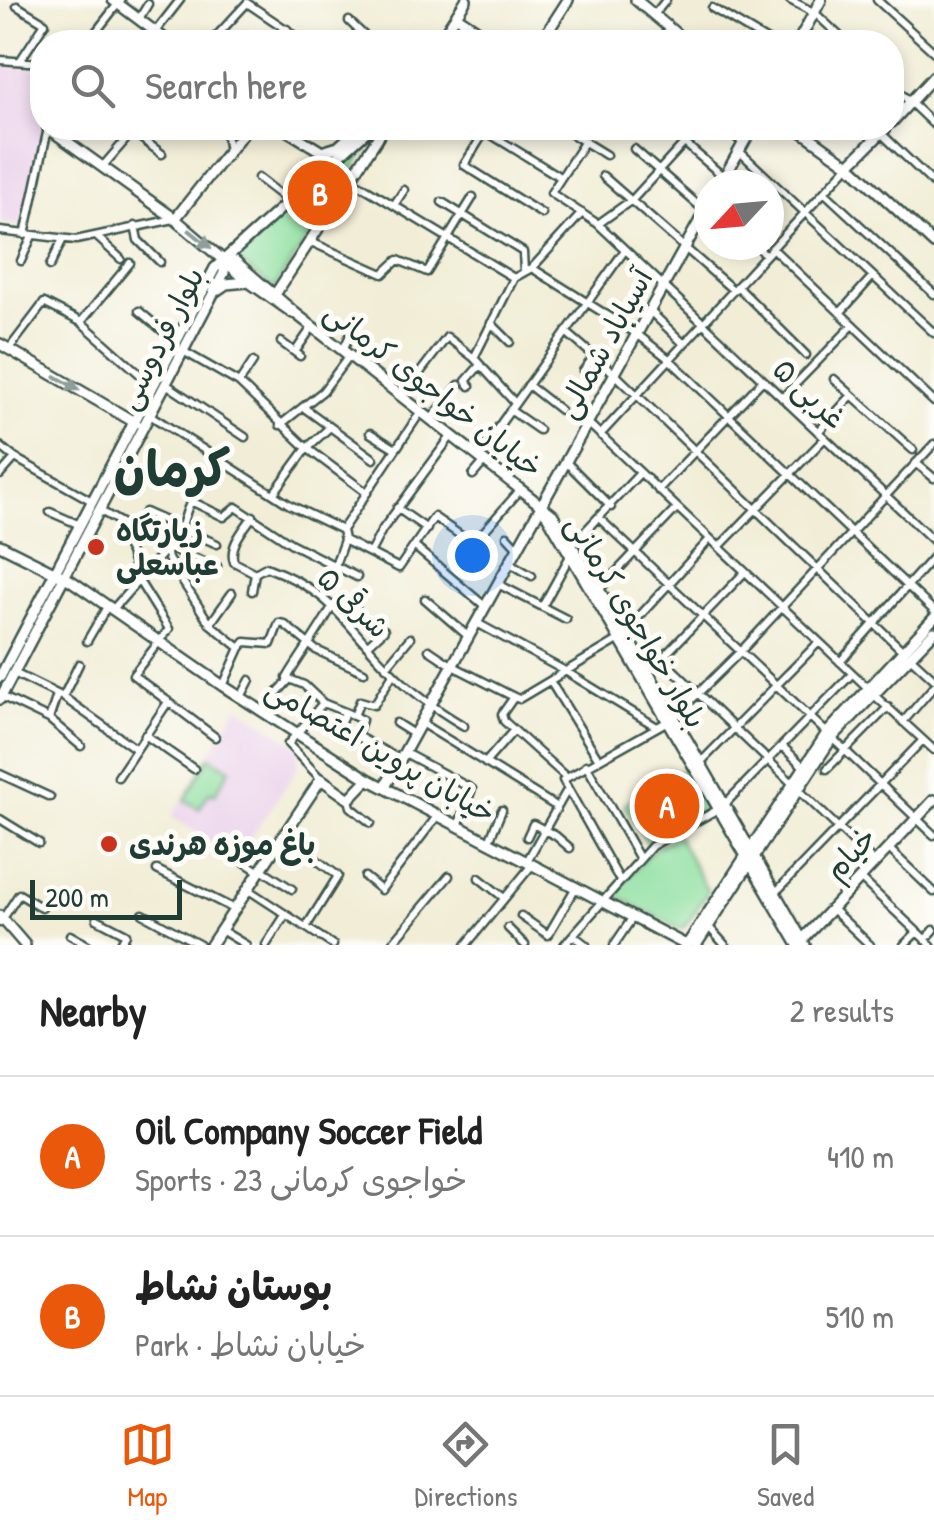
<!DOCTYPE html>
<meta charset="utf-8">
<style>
:root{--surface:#fff;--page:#f2f2f2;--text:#222;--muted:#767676;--line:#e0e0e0;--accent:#ea580c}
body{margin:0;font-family:"Patrick Hand","Playpen Sans Arabic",sans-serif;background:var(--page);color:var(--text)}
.compass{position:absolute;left:694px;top:170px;width:90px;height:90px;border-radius:50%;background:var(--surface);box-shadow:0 5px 15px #0003;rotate:244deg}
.scale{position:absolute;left:30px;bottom:25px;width:152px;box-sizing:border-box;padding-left:10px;border:5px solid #1f3d34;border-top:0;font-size:28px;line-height:35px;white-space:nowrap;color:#1f3d34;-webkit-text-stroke:8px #fdfcf7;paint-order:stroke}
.you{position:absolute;left:472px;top:555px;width:35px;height:35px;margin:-25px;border:8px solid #fff;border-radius:50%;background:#1a73e8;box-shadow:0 0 0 15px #1a73e833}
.badge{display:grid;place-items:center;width:65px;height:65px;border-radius:50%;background:var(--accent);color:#fff;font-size:32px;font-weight:700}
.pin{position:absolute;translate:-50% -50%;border:5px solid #fff;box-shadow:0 2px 10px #0006}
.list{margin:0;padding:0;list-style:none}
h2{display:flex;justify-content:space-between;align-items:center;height:130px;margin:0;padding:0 40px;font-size:42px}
h2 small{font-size:32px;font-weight:400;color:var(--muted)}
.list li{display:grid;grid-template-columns:65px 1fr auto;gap:30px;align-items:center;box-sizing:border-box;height:160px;padding:0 40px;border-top:2px solid var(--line)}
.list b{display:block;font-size:38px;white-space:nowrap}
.list p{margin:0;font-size:32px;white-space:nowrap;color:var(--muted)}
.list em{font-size:32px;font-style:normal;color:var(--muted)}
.icon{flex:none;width:55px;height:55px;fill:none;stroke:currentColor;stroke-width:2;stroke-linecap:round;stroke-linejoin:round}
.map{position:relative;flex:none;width:934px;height:945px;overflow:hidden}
.search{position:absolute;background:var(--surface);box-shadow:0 5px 15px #0003;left:30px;right:30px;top:30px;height:110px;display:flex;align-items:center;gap:25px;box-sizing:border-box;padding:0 35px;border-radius:40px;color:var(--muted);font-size:38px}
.sheet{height:450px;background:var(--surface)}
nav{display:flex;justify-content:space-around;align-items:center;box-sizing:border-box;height:140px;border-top:2px solid var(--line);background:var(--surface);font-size:28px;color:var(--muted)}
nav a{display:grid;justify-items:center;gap:5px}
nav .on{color:var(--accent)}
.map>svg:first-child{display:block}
.built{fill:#ebd1ec}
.green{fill:#8ddfa0;stroke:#568e6a;stroke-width:2.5}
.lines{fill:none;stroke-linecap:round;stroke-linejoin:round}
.street-casing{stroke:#3e574c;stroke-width:11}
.secondary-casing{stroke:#3e574c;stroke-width:14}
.street{stroke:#fff;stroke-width:6}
.secondary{stroke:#fff;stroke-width:9}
.oneway{fill:#8f9e9a}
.poi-dot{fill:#c8321e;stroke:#fdfcf7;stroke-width:4}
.labels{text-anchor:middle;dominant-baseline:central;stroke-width:10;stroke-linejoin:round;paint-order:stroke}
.street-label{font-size:30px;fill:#1f3d34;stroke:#fdfcf7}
.poi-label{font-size:30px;font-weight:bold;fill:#1f3d34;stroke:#fdfcf7;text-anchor:start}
.town-label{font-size:50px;font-weight:bold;fill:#1f3d34;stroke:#fdfcf7}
</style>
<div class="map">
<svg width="934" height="945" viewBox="0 0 934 945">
<rect width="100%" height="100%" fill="#fdfcf7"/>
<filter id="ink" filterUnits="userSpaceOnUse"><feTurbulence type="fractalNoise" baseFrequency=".01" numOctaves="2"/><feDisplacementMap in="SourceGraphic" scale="20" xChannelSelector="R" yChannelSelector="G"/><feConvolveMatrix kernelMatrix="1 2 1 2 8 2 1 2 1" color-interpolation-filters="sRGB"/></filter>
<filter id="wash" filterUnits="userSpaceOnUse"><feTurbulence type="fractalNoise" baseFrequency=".0048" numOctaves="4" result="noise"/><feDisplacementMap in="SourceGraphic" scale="40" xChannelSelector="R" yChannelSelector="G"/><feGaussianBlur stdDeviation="2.25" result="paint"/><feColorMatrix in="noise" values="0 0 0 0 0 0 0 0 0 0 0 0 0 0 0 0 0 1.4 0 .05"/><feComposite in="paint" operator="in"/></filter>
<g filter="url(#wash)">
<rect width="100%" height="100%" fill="#f1edd6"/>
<!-- built -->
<path class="built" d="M0 66 42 68V128H47L23 226 0 223Z
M238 706 300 747 297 769 237 858 172 817Z"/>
<!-- green -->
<path class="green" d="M373 128H380L274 289 235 259Z
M209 757 230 769 215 794 210 792 199 809 185 800Z
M686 768 709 807 647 843 624 804Z
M677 835 708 892 685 927 680 929 613 894 655 848Z"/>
</g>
<g filter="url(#ink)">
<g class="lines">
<!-- street casing -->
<g class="street-casing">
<path id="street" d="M790 0 815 13 846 42
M877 0 934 52
M247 3 305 42
M17 6 45 23 20 61
M712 8 769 42
M654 15 666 0
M139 19 148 4
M349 21 371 42
M155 32 180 0
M88 42 121 0
M211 42 247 3
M277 42 287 29
M661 42 669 29
M0 60 42 63
M892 85 934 125
M225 128 229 151
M487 128 464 165 542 214
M562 128 606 155
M667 128 724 177
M725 128 743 143
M867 128 877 137
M485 131 560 177
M133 132 162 154
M881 133 934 184
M585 141 551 193 598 224 934 541
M634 149 705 211
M739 151 934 333
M103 166 136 128
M603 176 733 290
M258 178 288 201
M352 180 514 278
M824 192 934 294
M442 202 523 252 524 272
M394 205 404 190
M598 224 633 199 698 128
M135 226 138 240 160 262
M0 231 76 240 174 219
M25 235 48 128
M97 237 121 259
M311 242 383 274 398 260 427 272 473 197
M755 245 766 255
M772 248 934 402
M21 261 32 236
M130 263 81 322 153 386
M50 266 63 239
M532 268 637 334 669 359 934 611
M737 286 806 355
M139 311 176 342
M650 311 683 343
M840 313 872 277
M491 323 510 342
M566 332 615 374 903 651
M281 342 300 356
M9 349 44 303 81 322
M343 350 357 320
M183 351 239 383 307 448 274 493
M295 352 313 326
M474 358 514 278 532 268 582 213
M583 371 595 355
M834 379 913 450
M239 383 253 362
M166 384 245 437
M528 385 560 410
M470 386 466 381 480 365
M403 395 447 337 474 358 515 403
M782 398 853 325
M303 407 374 459
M510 410 539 430
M150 415 290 505 342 530
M432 418 459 385
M588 423 868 688
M280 425 323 391 349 356
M330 427 307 448 367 493
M818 432 852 395
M370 433 396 449
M600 435 849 165
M0 446 15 458 92 501
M479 454 625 250
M566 462 611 507
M916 463 934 478
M0 475 15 458
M473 475 485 461
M658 490 763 380
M397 508 427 529
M99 510 166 549 114 608
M50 512 80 525
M253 516C244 529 228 546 234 562L255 573 266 567C334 592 342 622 390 670 412 693 437 710 464 726
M600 519 827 733
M127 525 121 537 130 553 139 581 169 629 133 675 215 737
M136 532 145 512 217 544
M507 536 518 548
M344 540 399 568 434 517 473 544 521 489
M572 545 640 473
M415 547 486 607
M719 547 825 438
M174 550 217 566
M370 553 382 530 452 435
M510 563 532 576
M498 584 566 619
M599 590 677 508
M252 591 255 573
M324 596 344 540 342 530 422 410
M425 599 469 637
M542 607 570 556
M345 619 356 606
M477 623 565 671 657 727
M210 624 232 593
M625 632 710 539
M87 641 108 605
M368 645 384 630
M240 648 245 642 271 644 279 623 284 624 316 650 364 672
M429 650 453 666 514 697 502 714 504 721 566 777
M909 656 934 679
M662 659 792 783
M840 662 934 556
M386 667 410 638
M14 673 63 697 136 749
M648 673 745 572
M550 681 598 758
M223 686 240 648 210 624 168 559 166 549 174 550C181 534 183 517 191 501L224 517 236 507 292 544 357 577
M277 693 290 679
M873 694 934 750
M1 696 49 719 81 746
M63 697 79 664
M241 697 250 680
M514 697 519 699 620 639
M323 703 304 685 287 678C302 653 319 631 333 605
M345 712 362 720 357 736 401 760
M354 716 360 701 374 705 393 674
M674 717 741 651 934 444
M49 719 57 695
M903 722 934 686
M396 723 415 735
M421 723 557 807
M145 735 194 769
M832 738 934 835
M782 746 803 766
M405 753 472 789 458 826
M701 762 819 642
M485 763 514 730
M586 765 640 859
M827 769 888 707
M0 774 50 797
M118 777 168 702
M321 779 288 744 323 703 345 712 339 728
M803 794 875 863
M349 799 351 807 371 823
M724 805 852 674
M0 819 39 843
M527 837 533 824 556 836 570 848
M489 841 502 810
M888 848 934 892
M237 857 258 871
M527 861 566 792
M261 869 292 889
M157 870 234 909
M365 877 381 890 438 815
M479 878 504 898
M860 878 931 945
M619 879 563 780 668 721
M247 889 333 945
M775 893 923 740
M831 908 870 945
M143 914 200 945
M521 916 548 935 576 887
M97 919 126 934 120 945
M0 923 19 894 42 908
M708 926 725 945
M306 927 338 876 317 860
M508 928 525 945
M221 930 246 945
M70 935 88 945
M573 935 586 945
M925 940 934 930
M266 945 286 914
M391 945 449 876
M466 945 532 865
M564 945 652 846 713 812
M614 945 633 917
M904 945 917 932"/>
</g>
<!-- secondary casing -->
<g class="secondary-casing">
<path id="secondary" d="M113 0 169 42
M636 0 686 42
M456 16 495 42
M439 42 466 0
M541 42 568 0
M798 42 821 0
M892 122 934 76
M48 128 175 219 249 282 293 313
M283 128 322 152 338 147 359 128
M797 128 849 165 934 244
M849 165 886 128
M720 185 752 128
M175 219 247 128
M225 259 235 261 295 313 553 515 625 632 805 945
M216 291 226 284 247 282
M276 293 384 128
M0 344 136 423
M543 508 798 945
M0 545 70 580 223 686 368 779 686 945
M0 677 215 268 370 128
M0 699 224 273 225 259
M385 787 709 204
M0 916 25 945
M802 940 934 800
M211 945 321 779 349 799 368 779
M687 945 827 733 934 618
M696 945 832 738 934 632"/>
</g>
<!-- street -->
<use href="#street" class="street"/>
<!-- secondary -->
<use href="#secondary" class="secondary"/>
</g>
<!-- one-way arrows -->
<defs><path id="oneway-solid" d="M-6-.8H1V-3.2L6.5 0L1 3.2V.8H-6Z" transform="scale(2.5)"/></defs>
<g class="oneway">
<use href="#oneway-solid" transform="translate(200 239) rotate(39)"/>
<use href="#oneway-solid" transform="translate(67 383) rotate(30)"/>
</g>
</g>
<!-- markers -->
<g class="poi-dot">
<circle cx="96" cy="547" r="10"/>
<circle cx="109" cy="844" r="10"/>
</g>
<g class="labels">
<!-- street labels -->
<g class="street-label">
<text transform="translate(160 338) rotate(-63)">بلوار فردوسی</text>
<text transform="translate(604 343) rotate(-61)">آسیاباد شمالی</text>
<text transform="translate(434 389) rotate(38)">خیابان خواجوی کرمانی</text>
<text transform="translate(810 393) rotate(43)">۵ غربی</text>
<text transform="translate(354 602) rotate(44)">شرقی ۵</text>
<text transform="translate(637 621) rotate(59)">بلوار خواجوی کرمانی</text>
<text transform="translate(381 750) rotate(30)">خیابان پروین اعتصامی</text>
<text transform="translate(850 853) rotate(-47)">خیام</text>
</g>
<!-- poi labels -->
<g class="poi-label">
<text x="116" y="530">زیارتگاه<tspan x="116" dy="34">عباسعلی</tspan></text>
<text x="129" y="844">باغ موزه هرندی</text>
</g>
<!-- town labels -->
<g class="town-label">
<text x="172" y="468">کرمان</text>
</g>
</g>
</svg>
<svg class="compass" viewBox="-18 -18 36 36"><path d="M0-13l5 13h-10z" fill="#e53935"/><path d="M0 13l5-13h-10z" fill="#767676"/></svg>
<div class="scale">200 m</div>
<div class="you"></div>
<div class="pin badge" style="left:667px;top:806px">A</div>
<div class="pin badge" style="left:320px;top:193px">B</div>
<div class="search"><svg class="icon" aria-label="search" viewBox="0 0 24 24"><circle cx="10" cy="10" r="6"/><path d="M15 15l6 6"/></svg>Search here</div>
</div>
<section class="sheet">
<h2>Nearby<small>2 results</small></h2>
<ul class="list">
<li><span class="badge">A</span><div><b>Oil Company Soccer Field</b><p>Sports · خواجوی کرمانی 23</p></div><em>410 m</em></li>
<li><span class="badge">B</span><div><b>بوستان نشاط</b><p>Park · خیابان نشاط</p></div><em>510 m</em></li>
</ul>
</section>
<nav>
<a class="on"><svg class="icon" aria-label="map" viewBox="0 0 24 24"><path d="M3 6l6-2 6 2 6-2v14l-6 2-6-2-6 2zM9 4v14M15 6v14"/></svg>Map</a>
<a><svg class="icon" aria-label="directions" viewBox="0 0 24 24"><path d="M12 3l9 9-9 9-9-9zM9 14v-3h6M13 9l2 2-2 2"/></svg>Directions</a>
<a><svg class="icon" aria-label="saved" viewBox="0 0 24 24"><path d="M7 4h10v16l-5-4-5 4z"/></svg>Saved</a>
</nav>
